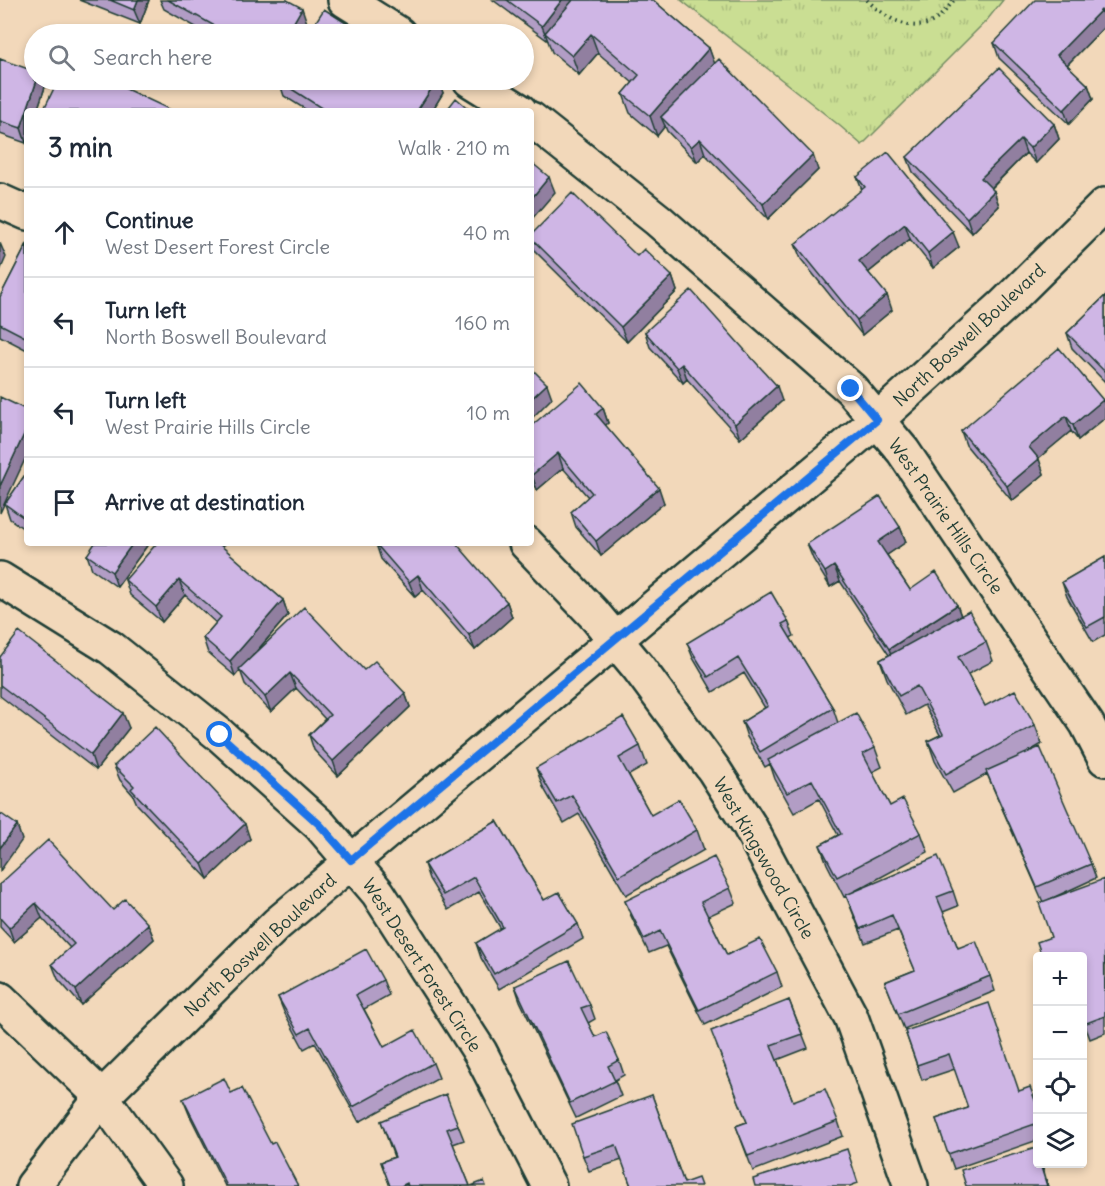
<!DOCTYPE html>
<meta charset="utf-8">
<style>
:root{--surface:#fff;--page:#f6f6f7;--text:#1f2937;--muted:#747a83;--line:#e0e1e3}
body{margin:0;font-family:Delius,sans-serif;background:var(--page);color:var(--text)}
.controls{position:absolute;right:18px;bottom:18px;display:grid;overflow:hidden;border-radius:6px;box-shadow:0 3px 9px #0003}
.controls button{width:54px;height:54px;display:grid;place-items:center;padding:0;border:0;border-bottom:2px solid var(--line);background:var(--surface);color:var(--text);font:30px sans-serif}
.stop{position:absolute;width:18px;height:18px;margin:-14px;border:4px solid #1a73e8;border-radius:50%;background:#fff}
.stop.end{background:#1a73e8;border-color:#fff;box-shadow:0 2px 6px #0008}
.list{margin:0;padding:0;list-style:none}
h2{display:flex;justify-content:space-between;align-items:center;height:78px;margin:0;padding:0 24px;font-size:26px}
h2 small{font-size:20px;font-weight:400;color:var(--muted)}
.list li{display:grid;grid-template-columns:39px 1fr auto;gap:18px;align-items:center;box-sizing:border-box;height:90px;padding:0 24px;border-top:2px solid var(--line)}
.list b{display:block;font-size:22px;white-space:nowrap}
.list p{margin:0;font-size:20px;white-space:nowrap;color:var(--muted)}
.list em{font-size:20px;font-style:normal;color:var(--muted)}
.icon{flex:none;width:33px;height:33px;fill:none;stroke:currentColor;stroke-width:2;stroke-linecap:round;stroke-linejoin:round}
.map{position:relative;flex:none;width:1105px;height:1186px;overflow:hidden}
.search{position:absolute;background:var(--surface);box-shadow:0 3px 9px #0003;left:24px;top:24px;width:510px;height:66px;display:flex;align-items:center;gap:15px;box-sizing:border-box;padding:0 21px;border-radius:33px;color:var(--muted);font-size:22px}
.panel{position:absolute;background:var(--surface);box-shadow:0 3px 9px #0003;left:24px;top:108px;width:510px;height:438px;border-radius:6px}
.map>svg:first-child{display:block}
.grass{fill:url(#grass-tufts);stroke:#748e64;stroke-width:1.5}
.lines{fill:none;stroke-linecap:round;stroke-linejoin:round}
.minor-casing{stroke:#1f3d34;stroke-width:38}
.path{stroke:#1f3d34;stroke-width:4;stroke-dasharray:1.5 4.5;stroke-linecap:butt}
.minor{stroke:#f2d8ba;stroke-width:33}
.wall{fill:#b29dc5;stroke:#1f3d34;stroke-width:1.5}
.shaded-wall{fill:#917fa0;stroke:#1f3d34;stroke-width:1.5}
.building{fill:#cfb6e5;stroke:#1f3d34;stroke-width:1.5}
.route{stroke:#1a73e8;stroke-width:8}
.labels{text-anchor:middle;dominant-baseline:central;stroke-width:4.5;stroke-linejoin:round;paint-order:stroke}
.street-label{font-size:18px;fill:#1f3d34;stroke:#f2d8ba}
</style>
<div class="map">
<svg width="1105" height="1186" viewBox="0 0 1105 1186">
<defs>
<pattern id="grass-tufts" width="24" height="20" patternUnits="userSpaceOnUse" patternTransform="scale(1.5)"><rect width="24" height="20" fill="#cade93"/><path d="M3 7l-1-3M5 7V3M7 7l1-3M15 17l-1-3M17 17v-4M19 17l1-3" fill="none" stroke="#adbf7f"/></pattern>
</defs>
<rect width="100%" height="100%" fill="#f2d8ba"/>
<filter id="ink" filterUnits="userSpaceOnUse"><feTurbulence type="fractalNoise" baseFrequency=".0167" numOctaves="2"/><feDisplacementMap in="SourceGraphic" scale="12" xChannelSelector="R" yChannelSelector="G"/><feConvolveMatrix kernelMatrix="1 2 1 2 8 2 1 2 1" color-interpolation-filters="sRGB"/></filter>
<g filter="url(#ink)">
<!-- grass -->
<path class="grass" d="M681 0H1003L987 20 862 145 840 126Z"/>
<g class="lines">
<!-- minor casing -->
<g class="minor-casing">
<path id="minor" d="M345 0 399 34
M470 80 520 111
M531 119 658 220 851 389 903 451 1087 724 1105 759
M0 201 27 213
M526 543 593 613 638 667 714 770 749 825 851 1017 911 1186
M0 579 111 648 220 735 320 825 378 893 480 1052 549 1186
M0 999 102 1097 166 1186
M33 1186 102 1097 277 924 877 420 1004 305 1105 205"/>
</g>
<!-- path -->
<path class="path" d="M867 0C884 17 914 37 938 18 944 13 949 6 954 0"/>
<!-- minor -->
<use href="#minor" class="minor"/>
</g>
<!-- wall -->
<path class="wall" d="M79 0H149L140 24Z
M160 0H287L307 23 301 34H208L164 9Z
M493 0H653L709 48 714 64 818 170 768 219 705 154 697 162 667 131 665 126 657 136 630 113 623 94 633 83 598 53 579 75 552 52 548 41Z
M1105 0V26L1067 65 1088 85 1093 99 1069 124 999 58 994 43Z
M0 59 34 80H42L45 87 26 143 0 134Z
M394 80H438L443 93 432 111H308L284 96 279 81 392 83Z
M1054 124 1059 139 1036 163 1026 153 991 189 994 191 999 206 972 233 913 172 907 157Z
M857 177 959 247 933 268 910 239 868 273 892 310 862 335 801 259 795 244 862 190Z
M531 235 672 276 677 291 627 342 535 251 531 241Z
M27 244V350L0 336V297Z
M1105 296V382L1072 348 1067 333Z
M645 332 782 401 740 439 687 379 683 383 650 347Z
M1103 400 1105 406V418L1078 440 1071 431 1038 458 1044 474 1012 501 966 445 961 431Z
M603 408 608 423 605 425 664 503 601 556 576 527 571 512 588 497 563 468 537 490 531 482V426Z
M27 472V531L10 519 5 504Z
M900 527 906 542 887 555 910 590 957 605 961 616 986 642 993 661 968 674 985 706 1035 725 1042 744 1028 752 1091 864 1096 878 1048 900 1105 882V1033L1090 1039 1083 1019V957L1051 937 1043 902 987 774 953 793 935 761 928 741 940 735 924 705 906 715 887 679 880 660 889 655 840 581 830 587 813 559 807 544Z
M149 543 117 587 92 569 87 555Z
M225 543 222 547 283 600 288 615 251 658 364 670 405 693 410 707 338 776 314 750 309 735 325 719 296 688 271 712 245 684 240 670 235 676 208 653 203 638 216 623 185 595 162 622 130 595 125 580Z
M376 544 507 602 512 617 475 650 423 590 415 597 381 559Z
M1105 557V635L1093 642 1067 597 1062 582Z
M788 621 794 636 790 638 833 708 838 723 875 748 882 767 872 772 890 806 921 833 928 852 853 892 953 891 958 906 943 912 958 948 990 976 995 991 904 1029 885 982 915 970 898 930 865 943 846 896 844 897 827 864 820 845 838 835 819 799 794 813 775 779 770 764 765 767 747 737 742 722 765 708 744 673 713 692 693 658 687 643Z
M0 657 129 728 96 770 0 696Z
M640 746 647 765 629 775 651 815 697 830 704 850 626 895 579 814 564 823 543 787 536 768Z
M114 766 250 839 208 879 137 804 133 795 120 780Z
M497 821 544 900 578 924 583 939 499 989 481 958 476 943 501 929 479 892 448 910 429 879 424 864Z
M0 884 113 910 148 924 154 939 81 1005 58 979 52 964 70 948 42 918 14 942 0 927Z
M730 888 736 903 708 916 727 955 777 972 782 987 705 1025 666 946 649 953 631 916 625 901Z
M383 980 389 995 364 1009 384 1047 433 1063 439 1078 359 1122 315 1043 304 1049 284 1012 278 997Z
M515 986 590 1005 595 1019 588 1023 595 1037 619 1060 624 1075 615 1080 621 1096 576 1118 520 1001Z
M789 1000 808 1048 777 1060 793 1101 838 1121 843 1136 753 1171 736 1126 747 1122 717 1046Z
M905 1031 1019 1091 1038 1107V1140L954 1169 936 1119 968 1108 955 1069 922 1080Z
M231 1093 271 1144 298 1186H225L189 1114 183 1099Z
M652 1095 684 1183 631 1186 622 1160 589 1171 583 1156Z
M381 1121 458 1125 464 1140 453 1144 470 1186H390L381 1162 394 1157Z"/>
<!-- shaded-wall -->
<path class="shaded-wall" d="M138 0H149L140 24 134 10Z
M562 0H579L545 33 548 41 542 26Z
M302 8 307 23 301 34H287Z
M1101 10 1105 22V26L1062 70 1057 55Z
M352 27 355 34H348Z
M591 34 598 53 579 75 572 56Z
M709 48 716 67 661 117 665 126 657 136 650 116Z
M37 80H42L45 87 37 111H27V140L26 143 21 128Z
M437 80H438L443 93 432 111H417Z
M1088 85 1093 99 1069 124 1064 110Z
M1054 124 1059 139 1036 163 1030 148Z
M700 139 705 154 697 162 691 147Z
M1021 139 1026 153 986 193 981 178Z
M813 155 818 170 768 219 763 204Z
M549 177 555 192 531 220V199Z
M994 191 999 206 972 233 967 218Z
M905 224 910 239 864 276 859 261Z
M953 232 959 247 933 268 928 253Z
M0 243 6 257 0 271Z
M672 276 677 291 627 342 621 327Z
M887 295 892 310 862 335 857 320Z
M682 364 687 379 683 383 677 368Z
M547 384 552 398 531 419V399Z
M777 386 782 401 740 439 735 424Z
M1103 400 1105 406V418L1078 440 1073 425Z
M603 408 608 423 601 429 596 414Z
M1066 416 1071 431 1034 462 1029 447Z
M27 428V455L0 513V486Z
M558 453 563 468 537 490 532 475Z
M1039 459 1044 474 1012 501 1007 486Z
M659 488 664 503 601 556 596 541Z
M900 527 906 542 884 557 878 542Z
M133 543H149L117 587 112 572Z
M214 543H225L217 553Z
M834 566 840 581 830 587 825 572Z
M418 575 423 590 415 597 409 582Z
M179 580 185 595 162 622 156 607Z
M283 600 288 615 235 676 230 661Z
M507 602 512 617 475 650 469 635Z
M957 605 962 619 895 664 889 649Z
M290 673 296 688 271 712 265 697Z
M405 693 410 707 338 776 333 761Z
M123 713 129 728 96 770 91 755Z
M245 824 250 839 208 879 202 864Z
M17 825 22 840 0 871V848Z
M36 903 42 918 14 942 9 928Z
M148 924 154 939 81 1005 76 990Z
M1040 1164H1042L1048 1186H1047Z"/>
<!-- building -->
<path class="building" d="M110 0H138L134 10Z
M168 0H287L302 8 287 34H229Z
M507 0H562L542 26Z
M573 0H653L709 48 650 116 623 94 639 75 591 34 572 56 545 33Z
M1035 0H1105V14L1101 10 1057 55 1088 85 1064 110 994 43Z
M324 9 352 27 348 34H308Z
M0 59 34 71V80H37L21 128 0 121Z
M719 59 813 155 763 204 700 139 691 147 661 117Z
M999 68 1054 124 1030 148 1021 139 981 178 994 191 967 218 907 157Z
M58 80H107L173 111H43Z
M279 80H387L392 83 394 80H437L417 111H326L279 81Z
M456 98 471 111H446Z
M888 152 953 232 928 253 905 224 859 261 887 295 857 320 795 244 865 187 857 177Z
M531 162 549 177 531 199Z
M572 193 637 256 644 249 672 276 621 327 531 238V235Z
M27 244V338L0 324V297Z
M691 290 777 386 735 424 682 364 677 368 645 332Z
M1105 296V372L1067 333Z
M1059 348 1103 400 1073 425 1066 416 1029 447 1039 459 1007 486 961 431Z
M531 368 547 384 531 399Z
M582 383 603 408 596 414 659 488 596 541 571 512 592 493 558 453 532 475 531 474V426Z
M0 397 27 410V428L0 486Z
M27 472V520L5 504Z
M880 496 900 527 878 542 910 590 936 572 957 605 889 649 834 566 825 572 807 544Z
M95 543H133L112 572 87 555Z
M157 543H218L283 600 230 661 203 638 221 617 179 580 156 607 125 580Z
M377 543H456L507 602 469 635 418 575 409 582 376 544Z
M1105 557V617L1087 627 1062 582Z
M771 592 788 621 782 624 833 708 760 752 742 722 768 706 738 658 708 677 687 643Z
M304 607 364 670 375 661 405 693 333 761 309 735 330 715 290 673 265 697 239 669Z
M969 611 986 642 958 657 985 706 1015 690 1035 725 946 774 928 741 943 734 917 686 899 696 880 660Z
M19 632 123 713 91 755 0 685V657Z
M856 713 875 748 863 754 890 806 903 799 921 833 837 877 820 845 841 834 812 780 787 793 768 760Z
M623 717 640 746 619 758 651 815 679 799 697 830 619 876 572 795 557 803 536 768Z
M155 727 245 824 202 864 131 789 134 786 114 766Z
M1040 747 1091 864 1037 887 986 771Z
M0 813 17 825 0 848Z
M497 821 544 900 559 892 578 924 494 974 476 943 503 927 474 877 443 895 424 864Z
M48 840 113 910 125 899 148 924 76 990 52 964 74 944 36 903 9 928 0 918V884Z
M938 856 953 891 937 897 958 948 976 941 990 976 898 1014 885 982 915 970 892 915 860 929 846 895Z
M714 857 730 888 701 902 727 955 760 939 777 972 699 1010 660 931 644 939 625 901Z
M1104 879 1105 1016 1084 1024 1083 1019V957H1042L1037 942 1051 937 1039 903Z
M366 949 383 980 356 995 384 1047 415 1030 433 1063 353 1107 310 1028 299 1034 278 997Z
M569 961 590 1005 581 1008 595 1037 606 1032 619 1060 608 1066 615 1081 570 1103 515 986Z
M789 1000 802 1034 771 1045 793 1101 825 1089 838 1121 748 1156 736 1126 747 1122 711 1031Z
M989 1003 1019 1091 1030 1087 1038 1108V1123L948 1154 936 1119 968 1108 949 1054 917 1065 905 1031Z
M224 1078 231 1093 242 1088 271 1144 275 1142 298 1186H227L183 1099Z
M446 1094 458 1125 447 1129 470 1186H408L407 1183 401 1186H390L381 1162 395 1157 381 1121Z
M652 1095 684 1183 698 1178 701 1186H631L616 1145 583 1156 572 1124Z
M1036 1148 1038 1153V1164H1040L1047 1186H966L961 1170Z
M847 1149 858 1183 850 1186H755L753 1179Z
M484 1181 486 1186H471Z"/>
</g>
<g class="lines" filter="url(#ink)">
<!-- route -->
<path class="route" d="M220 735 320 825 351 860 877 420 851 389"/>
</g>
<g class="labels">
<!-- street labels -->
<g class="street-label">
<text transform="translate(969 335) rotate(-43)">North Boswell Boulevard</text>
<text transform="translate(946 516) rotate(55)">West Prairie Hills Circle</text>
<text transform="translate(764 858) rotate(60)">West Kingswood Circle</text>
<text transform="translate(260 945) rotate(-43)">North Boswell Boulevard</text>
<text transform="translate(422 965) rotate(57)">West Desert Forest Circle</text>
</g>
</g>
</svg>
<div class="controls">
<button>+</button>
<button>−</button>
<button><svg class="icon" aria-label="locate" viewBox="0 0 24 24"><circle cx="12" cy="12" r="6"/><path d="M12 2v4M12 18v4M2 12h4M18 12h4"/></svg></button>
<button><svg class="icon" aria-label="layers" viewBox="0 0 24 24"><path d="M12 4l9 5-9 5-9-5zM3 14l9 5 9-5"/></svg></button>
</div>
<div class="stop" style="left:220px;top:735px"></div>
<div class="stop end" style="left:851px;top:389px"></div>
<div class="search"><svg class="icon" aria-label="search" viewBox="0 0 24 24"><circle cx="10" cy="10" r="6"/><path d="M15 15l6 6"/></svg>Search here</div>
<section class="panel">
<h2>3 min<small>Walk · 210 m</small></h2>
<ul class="list">
<li><svg class="icon" aria-label="ahead" viewBox="0 0 24 24"><path d="M12 20V5M6 11l6-6 6 6"/></svg><div><b>Continue</b><p>West Desert Forest Circle</p></div><em>40 m</em></li>
<li><svg class="icon" aria-label="left" viewBox="0 0 24 24"><path d="M17 20v-9H6M10 6l-5 5 5 5"/></svg><div><b>Turn left</b><p>North Boswell Boulevard</p></div><em>160 m</em></li>
<li><svg class="icon" aria-label="left" viewBox="0 0 24 24"><path d="M17 20v-9H6M10 6l-5 5 5 5"/></svg><div><b>Turn left</b><p>West Prairie Hills Circle</p></div><em>10 m</em></li>
<li><svg class="icon" aria-label="arrive" viewBox="0 0 24 24"><path d="M6 21V4h12l-3 4 3 4H6"/></svg><div><b>Arrive at destination</b></div></li>
</ul>
</section>
</div>
